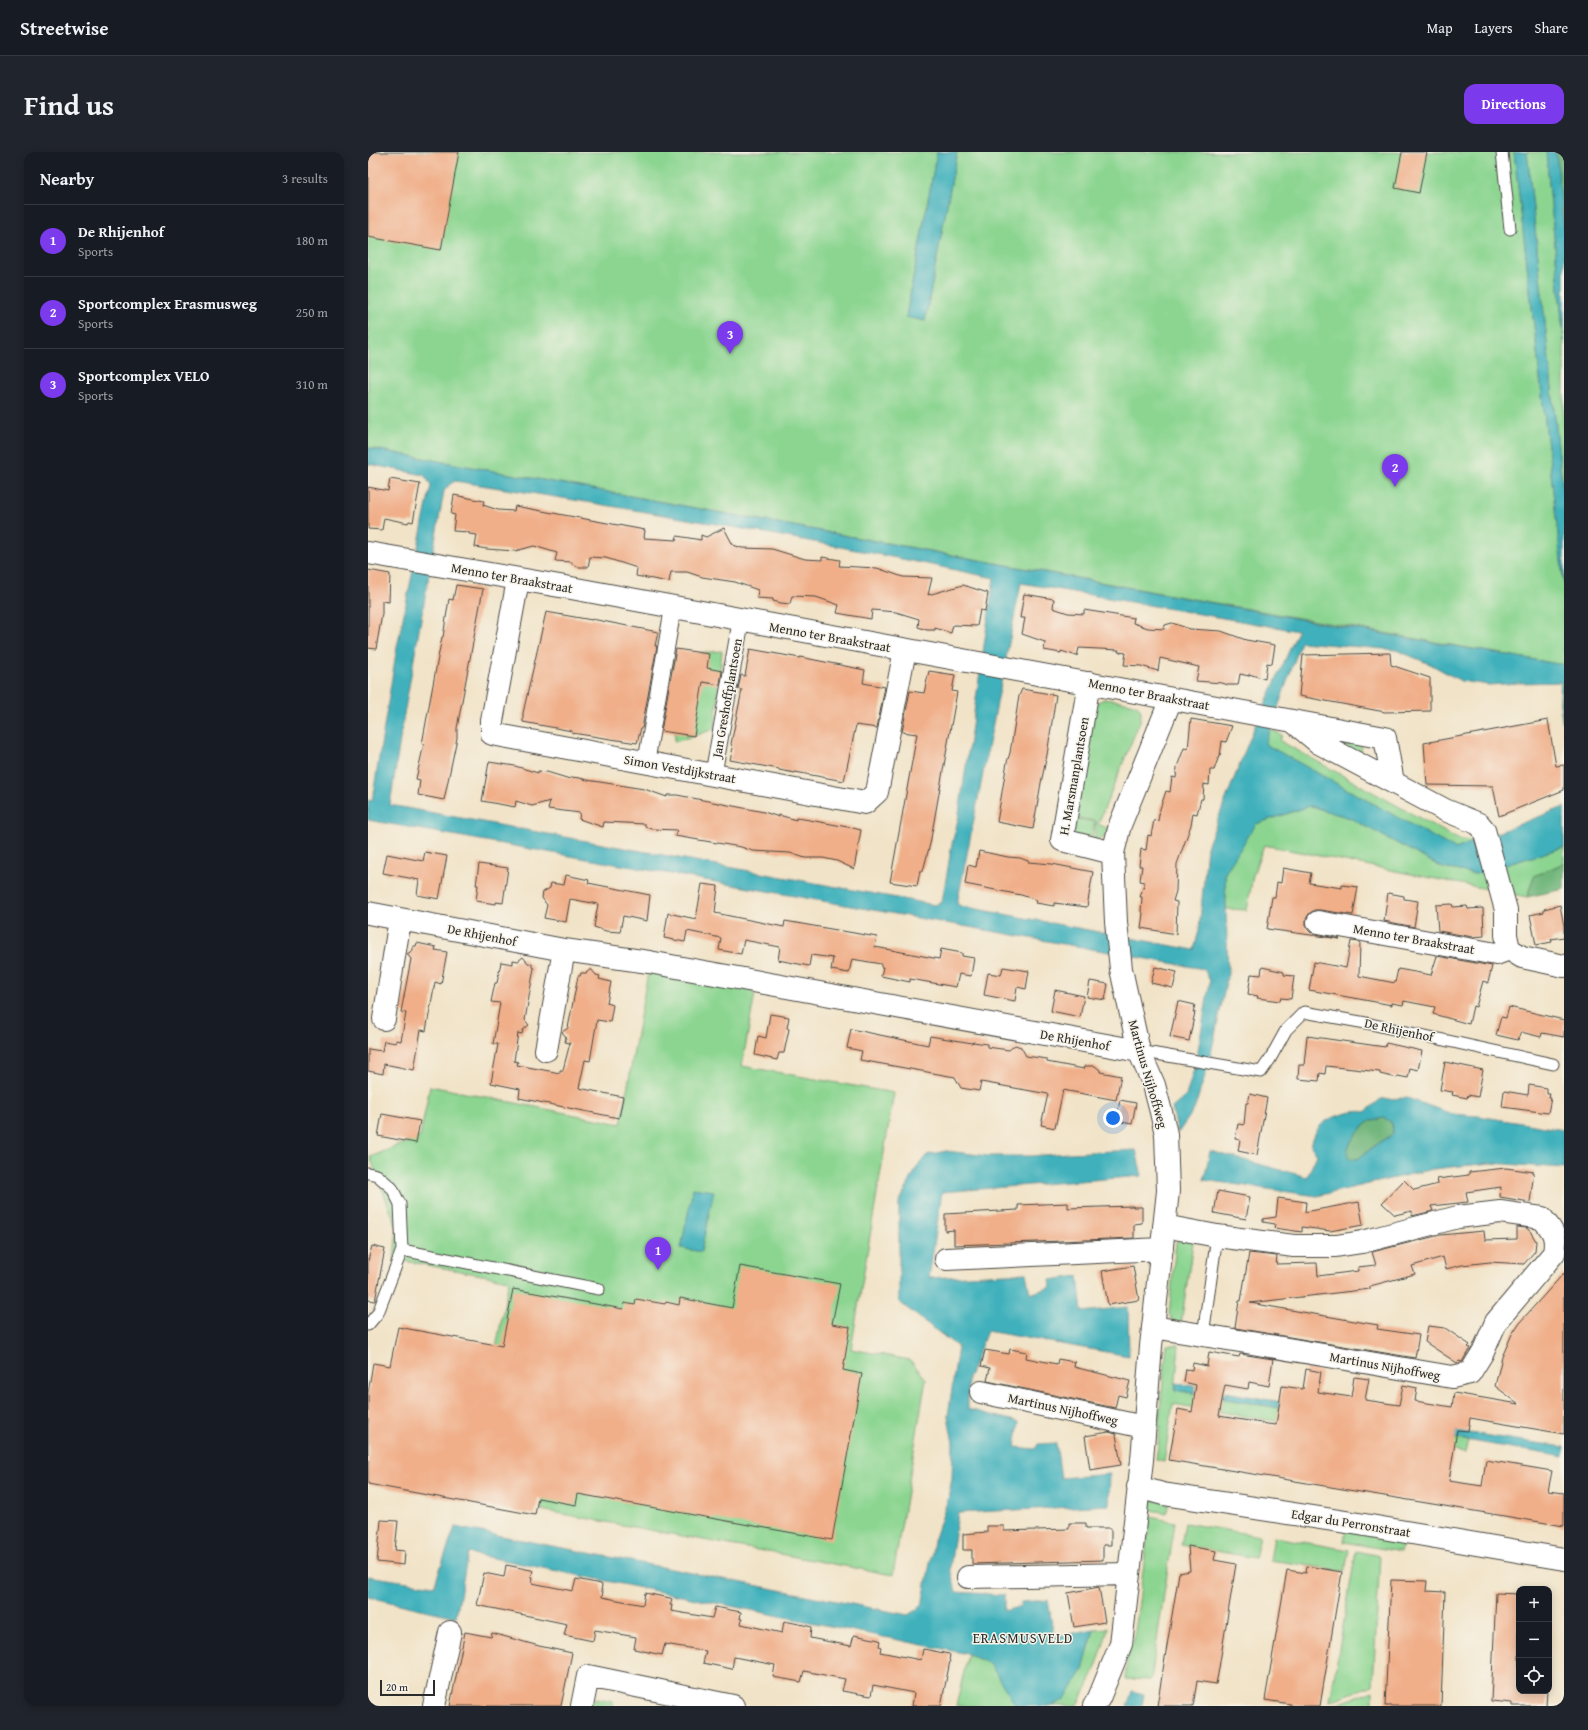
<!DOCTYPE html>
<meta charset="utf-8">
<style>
:root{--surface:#171b24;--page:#20242c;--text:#f1f3f6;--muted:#9ea1a6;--line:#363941;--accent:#7c3aed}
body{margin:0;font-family:"Gentium Book Plus",serif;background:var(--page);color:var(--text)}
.controls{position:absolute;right:12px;bottom:12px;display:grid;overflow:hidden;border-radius:8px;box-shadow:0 2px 10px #0003}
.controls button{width:36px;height:36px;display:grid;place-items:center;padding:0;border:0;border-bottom:1px solid var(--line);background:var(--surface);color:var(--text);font:20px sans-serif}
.scale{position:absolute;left:12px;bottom:10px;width:55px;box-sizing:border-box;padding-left:4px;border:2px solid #2b2b2b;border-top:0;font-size:11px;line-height:14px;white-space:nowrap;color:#2b2b2b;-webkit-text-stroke:3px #f7f3e8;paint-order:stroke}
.you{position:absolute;left:745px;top:966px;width:14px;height:14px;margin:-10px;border:3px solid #fff;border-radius:50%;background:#1a73e8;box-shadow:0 0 0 6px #1a73e833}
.badge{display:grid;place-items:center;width:26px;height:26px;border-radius:50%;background:var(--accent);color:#fff;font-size:13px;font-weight:700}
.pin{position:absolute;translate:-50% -33px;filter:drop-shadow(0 1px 2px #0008)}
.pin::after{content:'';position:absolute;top:21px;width:14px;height:12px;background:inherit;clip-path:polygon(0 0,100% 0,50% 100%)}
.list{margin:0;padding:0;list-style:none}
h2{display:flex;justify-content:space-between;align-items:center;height:52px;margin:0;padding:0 16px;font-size:17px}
h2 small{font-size:13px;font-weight:400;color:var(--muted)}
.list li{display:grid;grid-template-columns:26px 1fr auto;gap:12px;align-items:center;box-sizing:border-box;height:72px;padding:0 16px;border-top:1px solid var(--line)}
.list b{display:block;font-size:15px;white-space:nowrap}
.list p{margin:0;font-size:13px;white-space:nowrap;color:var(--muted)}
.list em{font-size:13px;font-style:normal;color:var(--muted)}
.icon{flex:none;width:22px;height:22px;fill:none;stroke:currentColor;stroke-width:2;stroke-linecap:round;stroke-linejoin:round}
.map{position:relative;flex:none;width:1196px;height:1554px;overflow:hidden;border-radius:12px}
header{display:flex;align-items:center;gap:24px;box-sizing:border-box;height:56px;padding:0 20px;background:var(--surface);border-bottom:1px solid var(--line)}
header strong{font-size:19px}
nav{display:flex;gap:22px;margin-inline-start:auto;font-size:14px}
.intro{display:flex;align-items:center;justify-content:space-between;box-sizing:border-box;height:96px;padding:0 24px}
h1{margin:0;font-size:28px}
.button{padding:10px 18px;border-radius:12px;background:var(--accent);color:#fff;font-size:14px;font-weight:700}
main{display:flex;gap:24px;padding:0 24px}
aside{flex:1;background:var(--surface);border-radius:12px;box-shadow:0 2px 10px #0003}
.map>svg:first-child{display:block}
.green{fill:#8cd591;stroke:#5c805e}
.forest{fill:#71b67b;stroke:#4e7053}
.water{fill:#41b1bc;stroke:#366e74;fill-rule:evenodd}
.building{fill:#f0af89}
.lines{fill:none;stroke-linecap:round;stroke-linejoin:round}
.service-casing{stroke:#494742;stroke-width:13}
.pedestrian-casing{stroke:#494742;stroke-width:18}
.minor-casing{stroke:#494742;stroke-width:24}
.service{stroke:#fff;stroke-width:11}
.pedestrian{stroke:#fff;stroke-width:16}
.minor{stroke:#fff;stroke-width:22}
.labels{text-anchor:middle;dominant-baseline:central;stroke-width:3;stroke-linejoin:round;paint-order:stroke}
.street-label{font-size:13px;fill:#2b2b2b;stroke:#f7f3e8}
.neighbourhood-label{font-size:14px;letter-spacing:1px;fill:#2b2b2b;stroke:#f7f3e8}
</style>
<header>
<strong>Streetwise</strong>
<nav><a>Map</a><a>Layers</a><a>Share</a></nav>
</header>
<div class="intro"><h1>Find us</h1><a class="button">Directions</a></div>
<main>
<aside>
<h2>Nearby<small>3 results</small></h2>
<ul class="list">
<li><span class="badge">1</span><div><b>De Rhijenhof</b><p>Sports</p></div><em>180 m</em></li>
<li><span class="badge">2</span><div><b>Sportcomplex Erasmusweg</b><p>Sports</p></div><em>250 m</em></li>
<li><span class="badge">3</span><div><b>Sportcomplex VELO</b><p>Sports</p></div><em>310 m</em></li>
</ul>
</aside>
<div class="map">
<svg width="1196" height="1554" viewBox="0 0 1196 1554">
<rect width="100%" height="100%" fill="#f7f3e8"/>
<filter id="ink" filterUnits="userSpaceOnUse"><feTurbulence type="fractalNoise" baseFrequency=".025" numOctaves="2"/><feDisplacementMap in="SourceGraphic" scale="8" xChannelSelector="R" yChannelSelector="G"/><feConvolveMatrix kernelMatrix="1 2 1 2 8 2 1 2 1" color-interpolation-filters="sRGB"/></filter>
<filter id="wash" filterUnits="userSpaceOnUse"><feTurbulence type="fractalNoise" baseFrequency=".012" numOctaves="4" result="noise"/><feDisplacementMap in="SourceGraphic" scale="16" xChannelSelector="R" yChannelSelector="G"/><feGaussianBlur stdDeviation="0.9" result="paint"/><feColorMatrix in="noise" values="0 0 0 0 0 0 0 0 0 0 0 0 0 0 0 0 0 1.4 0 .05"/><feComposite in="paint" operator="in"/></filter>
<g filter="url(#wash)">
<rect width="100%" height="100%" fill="#f1e3c7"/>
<!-- green -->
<path class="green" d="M0 0H569L538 164 557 169 589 0H1146L1196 434V513L847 451 0 296Z
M1159 0H1178L1196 189V351Z
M354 499 347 577 307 590 304 503Z
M736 547C743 548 767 550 771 555 774 559 773 564 772 569L730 672 741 677 738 683 730 688H726L728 669 710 666V667L727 670 723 687 707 684 700 669 726 555 730 550Z
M902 577 914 583 912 589 925 596 1086 685 1093 688 1109 689 1087 697 897 592Z
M956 584 993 590 994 603Z
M942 654 982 666 1075 716 1108 722 1196 695V711L1166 724 1159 745 896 693 885 723 879 758 858 757 857 721 888 672Z
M280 820 385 838 384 841 387 842 374 914 526 941 483 1197 542 1208 558 1227 525 1423 173 1358 178 1332 104 1321 141 1128 26 1107 29 1076 2 1005 52 985 62 934 253 972Z
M818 1084H826L813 1172 805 1169 801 1162 808 1090Z
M799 1193H811L807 1238 1100 1289 1097 1301 805 1252 796 1310 788 1308 792 1278 793 1275H790Z
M788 1347H801L799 1361 777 1357 781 1351Z
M782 1365 807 1370 783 1528 757 1527 759 1508 767 1480Z
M817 1371 892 1384 887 1406 813 1393Z
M978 1377 1036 1387 1033 1400 976 1390Z
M906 1385 981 1398 977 1419 902 1408Z
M988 1399 1012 1404 1005 1533 962 1549Z
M740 1476C733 1504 724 1530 708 1554H684L696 1548 715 1518 726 1477Z
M600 1502 622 1512 648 1553 650 1554H588Z
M1005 1539V1554H964Z
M229 1546 245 1549V1554H219L220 1551Z"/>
<!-- forest -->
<path class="forest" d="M1188 0H1196V80Z
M1196 711V737L1159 745 1166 724Z
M1017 966 1024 971 1025 981 1023 984 1013 989 990 1007 981 1008C974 996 992 975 1002 969 1006 967 1012 967 1017 966Z"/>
<!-- water -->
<path class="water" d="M569 0H589L557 169 538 165Z
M1146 0H1159L1196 351V434Z
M1178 0H1188L1196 80V189Z
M0 296 964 473 1196 513V582L1192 551 1193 530 1150 531 1121 533 1093 529 1062 512 1028 498 933 490 897 592 1087 697 1196 655V695L1108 722 1075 716 982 666 942 654 888 672 857 721 860 822 841 911 826 958 810 981 804 956 818 944 828 910 842 829 836 817 0 668V648L4 649 29 495 63 333 56 323 0 312ZM87 329C267 357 448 388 626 426L590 668 584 692 574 750 567 753 22 653 35 568 76 339 82 332ZM653 431 930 479 884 581 839 695 831 778 826 798 593 754 589 752Z
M1039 946 1084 962 1110 964 1196 978V1016L1122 1011 1065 1017 949 1044 836 1028 842 999 939 1025 949 1003 943 994C945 986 947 980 952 974 960 965 987 957 997 960L1013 947ZM1017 966 1024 971 1025 981 1023 984 1013 989 990 1007H981C974 996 992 975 1002 969 1006 967 1012 967 1017 966Z
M768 998 774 1024 574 1040 561 1126 658 1121 662 1142 683 1135 682 1128 710 1124 714 1160 760 1155 761 1204 619 1179 600 1227V1257L651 1270 647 1295 667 1297 670 1292 688 1291 693 1326 742 1322 741 1353 590 1361 582 1416 588 1440 636 1443V1459L653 1454V1450L680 1448 686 1485 726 1477 715 1518 696 1548 684 1554H648L622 1512 600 1502 100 1401 88 1465 0 1445V1424L66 1434 87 1375 540 1463 554 1454 566 1389 580 1347 584 1326 585 1291 580 1264 590 1195 531 1150V1051L549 1015 559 1003 578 999 620 1004H663L701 1001Z
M325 1036 346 1039 333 1100 313 1096Z
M808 1231 1006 1267 1196 1295V1305L807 1238Z
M764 1539 776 1542 774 1554H759Z"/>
<g id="blocks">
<!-- building -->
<path class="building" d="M0 0H91L73 98 0 85Z
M1034 0H1059L1051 41 1027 36Z
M22 327 52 332 45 370 41 369 40 371 16 366 14 378 0 377V335L20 339Z
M86 343 116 349 115 353 130 358 146 359 147 354 277 378 276 386 308 388 309 384 333 388V383L338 385 356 376 365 393 374 396 404 397 437 407 454 408V405L472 408 471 414 509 416 535 425 564 426 560 443 595 433 620 441 617 459 612 458 609 474 585 473 583 481 567 476V478H559L550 475 551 467 528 460 504 458 503 467 469 461 471 453 448 445 424 444 422 452 413 451 405 449V447L389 446 390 438 367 430 334 425 319 420H303L301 430 268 424 269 416 238 406 222 405 220 415H211L204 412V410L187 409 189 401 166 394 147 399 119 397 107 395 109 383 101 382V380L85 379 87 363 83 362Z
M0 418 22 422 21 450 14 449V462L8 497 0 496Z
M88 433 115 437 89 576V586L76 648 50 643 52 628 48 627 56 592H54L69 511 74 485H75L81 447 85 448Z
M656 442 686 447 685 456 700 461 716 462V458L766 466 765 471 780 476 796 477 797 473 804 471 822 477 853 479 878 488 907 493 904 512 899 511 897 527 881 522V524L872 522 870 533H860L854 531 828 529 831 515 792 506 790 519 773 514 756 513 758 501 750 500 751 498 711 496 709 504 693 499V501L676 498 677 490 654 482 657 466H652Z
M178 460 224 468V467L290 480 287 494H289L274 576H273L269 591 204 581V579L155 570V561Z
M308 497 341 502 339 516 354 519 352 533 335 530 326 584 293 579Z
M382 497 432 506V505L497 518 495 531 517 535 509 576 488 573 476 629 427 620V621L411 618V617L362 608 365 596 363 592 374 538 370 537 373 523 377 524Z
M1022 501 1023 513 1062 526V559L1017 560 931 544 935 503Z
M561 519 587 523 584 539 589 540 562 692 555 719H552L549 734 522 730 549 582 534 580 542 539 556 541Z
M654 537 688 543 679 603 673 631 665 677 629 670 639 610 642 601 651 544Z
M823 567 864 574 858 590 854 589 852 604H851L846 618H842L841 633 836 632 835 647H833L829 662 825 661 823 673 809 712 808 739 805 749 809 750 808 782 773 776 775 761 773 760 774 745H772L777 730 772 729 774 714H771L773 697 778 698 780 683 783 684 786 668 790 669 792 657 798 639 802 640 804 625 808 626 809 615 816 596 820 597Z
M1180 568 1188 614 1196 613V638L1131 664 1125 634 1059 633 1056 591Z
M121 610 147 614 170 621V619L179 620 202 627 203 625 212 626 219 628 276 637 299 645V643H309L396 660 411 665V663L428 668V666L436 667 485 676 493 678 486 717 469 709 455 706H437L422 701 385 699 373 695 307 684 309 678 284 677 277 675V672L236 670 235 675 211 667 212 661 180 657 182 649 164 654 148 649 147 655 114 649Z
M611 699 640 705 652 706 660 709V710L684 712 725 720 719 755 686 751V754L668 751 669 748 653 743 597 732 600 713 608 715Z
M57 700 79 704 71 747 49 743 51 728 15 721 19 702 55 709Z
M111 712 140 716 135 751 128 750V752L108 749 110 733H108Z
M915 716 943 721 941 731 974 736V733L990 735 985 763 952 758H946L941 762 938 767V775L942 780 948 782 972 787 899 777 904 745H907L909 730 913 731Z
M198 723 221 728 220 731 282 743 279 769 255 764 252 780 238 779 226 775 230 752 202 747 198 770 176 766 179 753 174 746 175 740 182 736 183 731 196 733Z
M334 732 350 734 347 761 416 775 417 769 509 785 507 795 571 807 573 797 594 801V804L606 806 603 824 591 822 588 835 542 827V830L513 824 515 815H513V812L484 807 481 821 463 818 465 806 443 803 441 814 410 808 412 795 376 788 373 802 351 798 353 786 319 779 317 790 296 786 300 761 328 767Z
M1020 741 1036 744V747L1050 749 1046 775 1016 769Z
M1084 752 1085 755 1099 754 1100 757 1115 756 1116 784 1105 785 1070 779 1068 753Z
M1192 753 1196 774V785L1183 787 1184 790 1168 793 1162 763 1176 760V757Z
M983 789 992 790 991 824 1027 831 1030 817 1063 823 1069 804 1124 814 1120 831 1115 829 1108 855 1105 854 1101 872 1065 862 1067 855 1036 849 1035 853 1024 851V853L941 838 946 810 978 816Z
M49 791 68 795 67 798 79 800 73 832 67 830 58 879 53 878 46 918 16 912 15 922 0 919V897L14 899 16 889 28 891V888L33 889 38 861 33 860 43 807 39 802 45 798V794H48Z
M155 805 160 811 164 812V815L166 816 157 868 161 873 155 878 154 882 150 881 146 909 150 910 149 913 192 921V918H195L202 891 197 890 198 885 194 880 200 876 210 824H212L213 821H218L223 817 228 823 232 824 231 827 243 830 239 851 245 853 242 870 229 868 222 909 217 908 211 936 255 945 251 966 151 946 152 937 123 931 130 892H125L132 851 123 850 127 831H129L133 810 145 812V808L150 809Z
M635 815 661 819 658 837 649 835 647 849 616 843 620 821 633 823Z
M787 815 809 820 805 836 783 831Z
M894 815 916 820V823L926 824 923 847 913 846 912 849 889 846 890 844 880 842 883 822 893 823Z
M722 829 740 832 737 848 719 845Z
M687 838 716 844 712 865 683 859Z
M810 849 827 853 825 860H827L821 889 802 885Z
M1141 855 1196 868V885L1174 881 1173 885 1153 880 1150 888 1128 883 1133 865 1138 866Z
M402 862 421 865 419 876 421 877 416 901H411L409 908 387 903 390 884 398 886Z
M483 877 560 893 562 884 604 891 605 890 619 892V895L641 898 647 893 653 895 658 904 679 907V910L716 917 717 914H727L732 918V920L753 924 748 948 695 938 687 976 673 973 680 942 613 930 611 939 593 936 587 925 492 908 494 899 479 896Z
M939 884 1017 895 1018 891 1054 899 1050 918 1042 916 1040 926 1030 924 1029 926 1012 922V920L958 914 957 922 952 921 951 929 930 927 931 913H936Z
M1077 910 1115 918 1110 945 1100 943 1099 946 1084 943 1085 940 1072 938Z
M1161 933 1179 936V942H1182L1181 946H1183L1180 961 1134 955 1136 939 1160 943Z
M882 942 899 946 889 1003 870 999 872 988 867 987 870 972 876 973 878 951H880Z
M752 948 768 951 764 972 748 969Z
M14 962 52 969 48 991 10 984Z
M1138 1016 1166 1020 1162 1050 1132 1045 1133 1035 1098 1040 1100 1050 1063 1054 1065 1059 1044 1064V1059L1027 1063 1014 1051 1036 1028 1046 1038 1070 1032 1069 1027 1101 1023V1020Z
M850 1039 882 1045 878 1067 846 1061Z
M910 1046 938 1050 937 1060 991 1050 995 1073 962 1079 934 1075V1080L906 1076 907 1072 895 1070V1067L908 1065Z
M700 1051V1056L765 1054V1055H774V1071L766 1072V1086L668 1090 586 1093V1078L577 1079V1062L650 1058V1053Z
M1149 1075 1158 1076 1162 1079 1168 1089 1167 1099 1156 1112 1122 1110 1094 1113 1078 1117 1075 1105 1044 1114 1047 1122 1002 1134V1137L882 1151 1010 1173 1009 1177 1051 1183 1047 1206 867 1176 871 1149H873L881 1101 909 1104 908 1112 949 1111 950 1124 990 1119V1115L1008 1113 1004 1100 1072 1083 1116 1079 1117 1088 1149 1087Z
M4 1094 17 1097 7 1149 0 1148V1109Z
M372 1114 472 1132 464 1172 482 1175 475 1218 494 1222 464 1388 210 1342 208 1353 170 1346 167 1363 0 1332V1241L5 1211 22 1214 30 1175 134 1194 145 1137 255 1157 256 1151 267 1153 268 1147 297 1152 298 1150 311 1153 312 1146 364 1156Z
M765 1114 771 1148 740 1153 734 1119Z
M1196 1121V1282L1102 1266 1100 1279 1089 1278 1081 1329 1114 1334 1118 1308 1184 1319 1180 1339 1196 1341V1374L801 1308 810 1257 824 1260 828 1233 816 1230 818 1217 824 1218 825 1211 839 1214 841 1200 871 1205 872 1202 905 1207 901 1234 881 1230 880 1237 857 1233 851 1264 899 1272 908 1273 914 1234 935 1237 938 1217 953 1220 950 1240 983 1245 986 1225 1001 1227 997 1248 1031 1253 1035 1233 1049 1236 1047 1249 1084 1255 1086 1241 1151 1252 1127 1234 1134 1205 1144 1182 1152 1170Z
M1060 1174 1077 1176 1102 1193 1100 1195 1102 1196 1094 1210 1091 1209 1089 1211 1057 1190Z
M642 1197 659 1200 658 1206 689 1212 690 1207 707 1210 706 1215 762 1229 758 1245 750 1243 747 1256 619 1229 622 1216 613 1214 617 1198 641 1202Z
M741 1280 748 1282 753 1313 722 1318 717 1284Z
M13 1368 30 1369 27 1398 37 1399 36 1413 9 1410Z
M701 1371H718V1376H743V1393H735V1408L604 1412V1398H595V1382L619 1380V1374H636V1379L701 1377Z
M820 1394 848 1399 846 1408 868 1412 850 1522 848 1532 829 1529 825 1554H789L811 1421 822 1419Z
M138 1413 163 1418 165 1419 163 1425H165L164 1431 205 1439 208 1427 233 1432 234 1433 233 1439H235L234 1445 275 1453 277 1441 302 1446 304 1447 302 1453H304L303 1459 344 1466 347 1455 373 1460 372 1467H374L373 1472 414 1481 416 1469 436 1473 443 1475 442 1486 483 1494 486 1483 511 1488 512 1489 511 1494 513 1495 512 1500 553 1508 555 1497 581 1502 582 1503 581 1508 582 1509 573 1554H544L546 1541 505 1533 503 1544 474 1539 477 1527 436 1519 433 1530 405 1525 407 1513 366 1505 364 1517 335 1511 338 1499 297 1492 294 1503 266 1497 268 1485 227 1478 225 1489 196 1483 199 1472 109 1453 116 1421 136 1425Z
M939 1414 974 1420 952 1554H922V1552L897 1548 919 1418 938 1421Z
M1023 1428 1059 1429 1058 1439 1077 1440 1073 1554H1017Z
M731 1435 737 1470 706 1475 700 1441Z
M1128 1441 1151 1442V1539H1179L1178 1554H1144V1551L1123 1549Z
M97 1480 123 1485 124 1481 171 1494 204 1501 193 1554H82Z"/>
</g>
</g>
<g filter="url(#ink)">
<use href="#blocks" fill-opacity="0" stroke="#494742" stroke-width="1"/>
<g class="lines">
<!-- service casing -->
<g class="service-casing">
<path id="service" d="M1134 0 1142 77
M771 899 893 920 902 907 918 878 936 860 998 871 1185 912
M0 1021 9 1023 24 1036 32 1052 34 1098 10 1161 0 1173
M34 1098 231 1137
M835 1183 849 1084"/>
</g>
<!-- pedestrian casing -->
<g class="pedestrian-casing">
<path id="pedestrian" d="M278 611 305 456
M345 624 373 468"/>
</g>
<!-- minor casing -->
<g class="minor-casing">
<path id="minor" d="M0 401 203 436 1017 586 1025 630
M150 428 124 569V582L497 651 509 640 537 498
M721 531 694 688 745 701
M927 571 951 591 1077 658 1111 672 1116 678 1138 758V783L1141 797
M0 761 196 798 281 810 771 899
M950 770 1128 802 1141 797 1154 805 1196 814
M16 867 32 767
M178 898 196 798
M578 1107 794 1097
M785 1175 884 1191 1084 1225 1102 1221 1115 1200 1128 1170 1186 1101C1189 1084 1185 1079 1174 1066L1132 1060 1090 1065 994 1090 968 1094H926L849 1084 796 1074
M613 1240 776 1275
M770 1335 795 1342 991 1372 1196 1407
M600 1425 761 1422
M66 1554 82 1480
M214 1554 220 1524 365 1554
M726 1554 731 1546 753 1492 774 1308 783 1194 800 1039 798 982 793 960 786 933 771 899 753 817 748 770 745 701 752 673 803 547"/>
</g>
<!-- service -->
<use href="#service" class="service"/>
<!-- pedestrian -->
<use href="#pedestrian" class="pedestrian"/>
<!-- minor -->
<use href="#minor" class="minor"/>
</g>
</g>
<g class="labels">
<!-- street labels -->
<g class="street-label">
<text transform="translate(144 426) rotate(10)">Menno ter Braakstraat</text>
<text transform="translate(462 485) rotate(10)">Menno ter Braakstraat</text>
<text transform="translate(781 542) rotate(11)">Menno ter Braakstraat</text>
<text transform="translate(359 546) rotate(-80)">Jan Greshoffplantsoen</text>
<text transform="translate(312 617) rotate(10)">Simon Vestdijkstraat</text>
<text transform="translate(706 624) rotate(-80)">H. Marsmanplantsoen</text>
<text transform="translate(114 783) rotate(11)">De Rhijenhof</text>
<text transform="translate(1046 787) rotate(10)">Menno ter Braakstraat</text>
<text transform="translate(1031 878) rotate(12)">De Rhijenhof</text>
<text transform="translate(707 888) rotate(10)">De Rhijenhof</text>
<text transform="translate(780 922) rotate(74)">Martinus Nijhoffweg</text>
<text transform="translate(1017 1214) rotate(10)">Martinus Nijhoffweg</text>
<text transform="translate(695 1257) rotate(12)">Martinus Nijhoffweg</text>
<text transform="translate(983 1371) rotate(9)">Edgar du Perronstraat</text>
</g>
<!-- neighbourhood labels -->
<g class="neighbourhood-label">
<text x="655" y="1486">ERASMUSVELD</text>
</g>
</g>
</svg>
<div class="controls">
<button>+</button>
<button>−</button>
<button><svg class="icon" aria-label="locate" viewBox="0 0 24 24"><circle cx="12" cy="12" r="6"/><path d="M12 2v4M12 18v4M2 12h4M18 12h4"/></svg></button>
</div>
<div class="scale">20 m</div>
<div class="you"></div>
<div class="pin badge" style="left:290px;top:1118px">1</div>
<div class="pin badge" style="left:1027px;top:335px">2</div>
<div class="pin badge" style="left:362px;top:202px">3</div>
</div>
</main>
